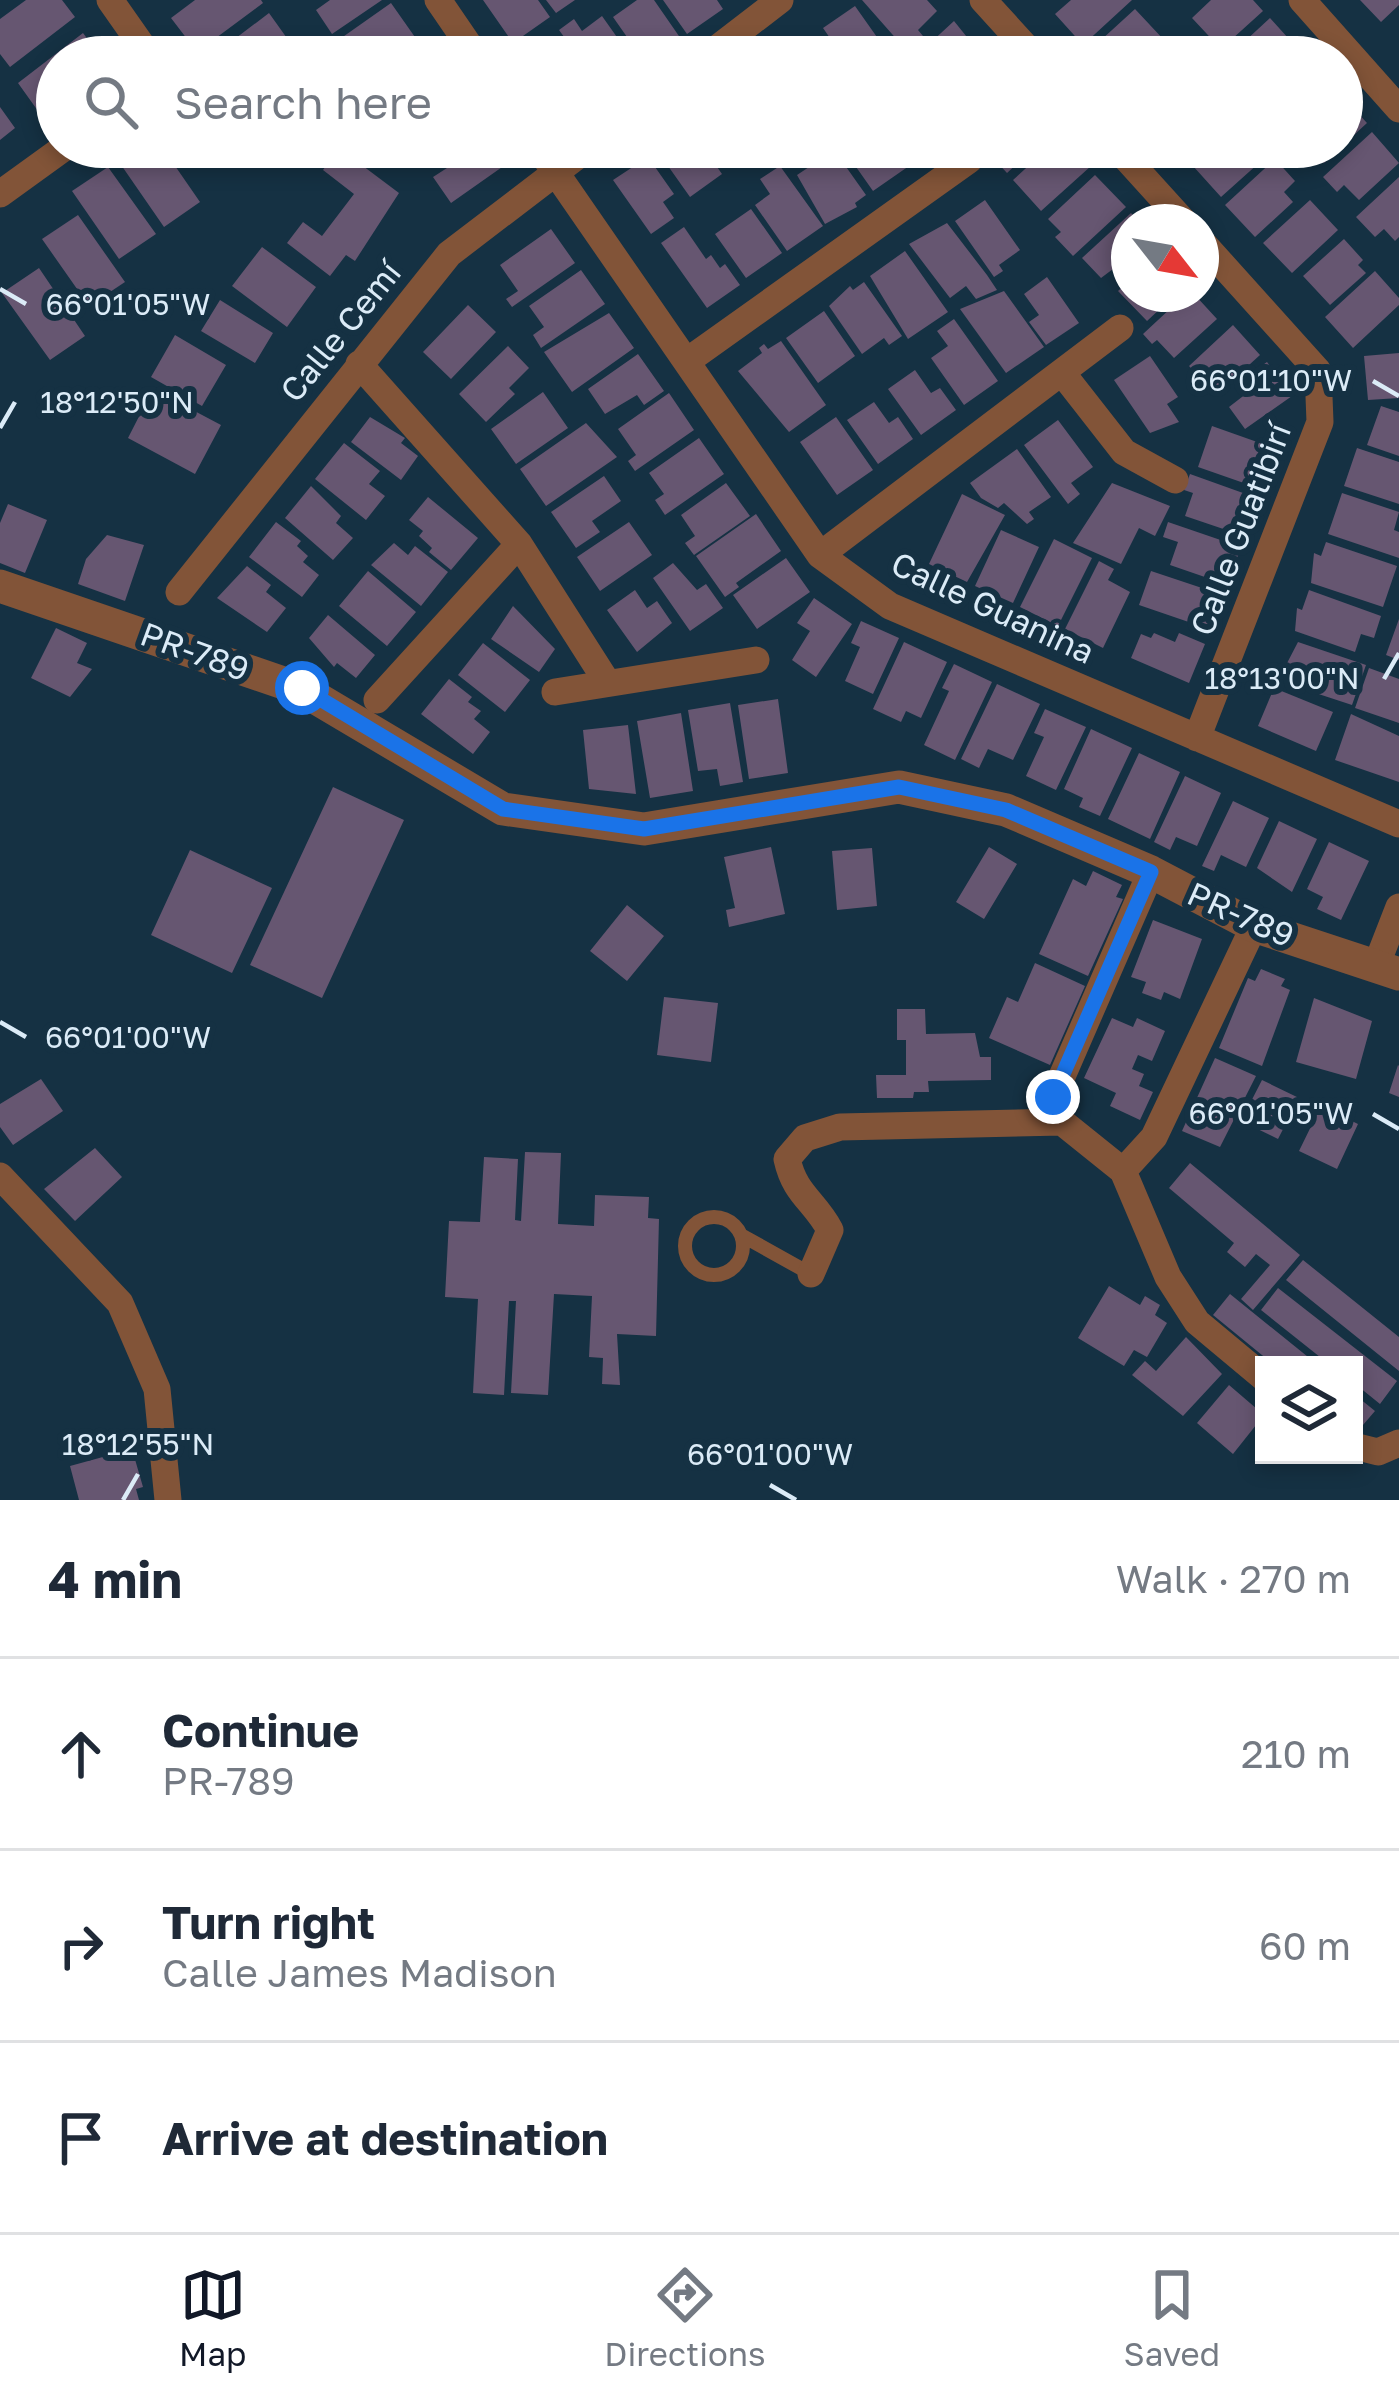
<!DOCTYPE html>
<meta charset="utf-8">
<style>
:root{--surface:#fff;--page:#f6f6f7;--text:#1f2937;--muted:#747a83;--line:#e0e1e3;--accent:#111827}
body{margin:0;font-family:"Golos Text",sans-serif;background:var(--page);color:var(--text)}
.controls{position:absolute;right:36px;bottom:36px;display:grid;overflow:hidden;border-radius:0px;box-shadow:0 6px 18px #0003}
.controls button{width:108px;height:108px;display:grid;place-items:center;padding:0;border:0;border-bottom:3px solid var(--line);background:var(--surface);color:var(--text);font:60px sans-serif}
.compass{position:absolute;left:1111px;top:204px;width:108px;height:108px;border-radius:50%;background:var(--surface);box-shadow:0 6px 18px #0003;rotate:121deg}
.stop{position:absolute;width:36px;height:36px;margin:-27px;border:9px solid #1a73e8;border-radius:50%;background:#fff}
.stop.end{background:#1a73e8;border-color:#fff;box-shadow:0 3px 12px #0008}
.list{margin:0;padding:0;list-style:none}
h2{display:flex;justify-content:space-between;align-items:center;height:156px;margin:0;padding:0 48px;font-size:51px}
h2 small{font-size:39px;font-weight:400;color:var(--muted)}
.list li{display:grid;grid-template-columns:78px 1fr auto;gap:36px;align-items:center;box-sizing:border-box;height:192px;padding:0 48px;border-top:3px solid var(--line)}
.list b{display:block;font-size:45px;white-space:nowrap}
.list p{margin:0;font-size:39px;white-space:nowrap;color:var(--muted)}
.list em{font-size:39px;font-style:normal;color:var(--muted)}
.icon{flex:none;width:66px;height:66px;fill:none;stroke:currentColor;stroke-width:2;stroke-linecap:round;stroke-linejoin:round}
.map{position:relative;flex:none;width:1399px;height:1500px;overflow:hidden}
.search{position:absolute;background:var(--surface);box-shadow:0 6px 18px #0003;left:36px;right:36px;top:36px;height:132px;display:flex;align-items:center;gap:30px;box-sizing:border-box;padding:0 42px;border-radius:66px;color:var(--muted);font-size:45px}
.sheet{height:732px;background:var(--surface)}
nav{display:flex;justify-content:space-around;align-items:center;box-sizing:border-box;height:168px;border-top:3px solid var(--line);background:var(--surface);font-size:33px;color:var(--muted)}
nav a{display:grid;justify-items:center;gap:6px}
nav .on{color:var(--accent)}
.map>svg:first-child{display:block}
.building{fill:#665671}
.lines{fill:none;stroke-linecap:round;stroke-linejoin:round}
.service{stroke:#825438;stroke-width:14}
.minor{stroke:#825438;stroke-width:27}
.tertiary{stroke:#825438;stroke-width:33}
.route{stroke:#1a73e8;stroke-width:15}
.ticks{fill:none;stroke:#dbebf7;stroke-width:4.5}
.labels{text-anchor:middle;dominant-baseline:central;stroke-width:12;stroke-linejoin:round;paint-order:stroke}
.street-label{font-size:33px;fill:#dbebf7;stroke:#153143}
.ticks-label{font-size:30px;text-anchor:middle;fill:#dbebf7;stroke:#153143;stroke-width:12;stroke-linejoin:round;paint-order:stroke}
</style>
<div class="map">
<svg width="1399" height="1500" viewBox="0 0 1399 1500">
<rect width="100%" height="100%" fill="#153143"/>
<!-- building -->
<path class="building" d="M26 0H62L75 17 10 67 0 54V19Z
M195 0H261L263 3 197 52 171 18Z
M330 0H382L332 34 316 10Z
M483 0H538L550 17 513 43Z
M546 0H575L556 13Z
M637 0H654L681 39 656 57H641L613 17Z
M663 0H717L723 9 687 34Z
M862 0H927L937 11 918 30 923 36 907 51Z
M1071 0H1132L1083 45 1055 14Z
M1211 0H1253L1263 11 1221 49 1192 18Z
M1360 0H1399V5L1381 22Z
M391 3 417 40 392 57H323L320 53Z
M855 6 891 57H843L823 28Z
M1135 9 1164 40 1146 57H1094L1089 51Z
M269 13 294 48 283 57H211Z
M602 16 631 57H544L567 41 559 30 574 19 582 31Z
M1270 18 1298 49 1289 57H1235L1231 54Z
M954 21 983 57H915Z
M83 33 101 57H57V108L43 118 18 83Z
M810 43 820 57H790Z
M1342 96 1367 123 1342 146Z
M0 107 15 128 0 140Z
M1372 132 1399 163 1359 200 1344 185 1337 192 1323 177Z
M136 147H162L200 202 164 227 117 159Z
M412 147H439L421 159Z
M453 147H493L505 165 451 203 433 177 447 168 439 157Z
M703 147 722 174 690 197 656 149Z
M716 147H751L754 152 731 168Z
M804 147H832L866 195 855 203 857 207 825 224 797 175 815 163Z
M842 147H895L909 166 873 191Z
M903 147H934L940 155 930 162 925 154 913 162Z
M983 147H1035L1007 173Z
M1049 147H1073L1091 166 1041 211 1013 180Z
M1176 147H1201L1188 160Z
M1214 147H1263L1269 154 1221 197 1193 166Z
M1290 147H1341L1324 163 1309 147 1299 156Z
M339 148 399 193 355 261 346 255 330 276 287 243 303 222 322 236 354 194 323 170Z
M648 157 674 194 663 202 674 218 651 234 613 180Z
M1275 159 1295 181 1284 192 1293 202 1255 237 1225 205Z
M780 166 823 226 787 251 755 205 770 194 760 179Z
M108 167 156 234 119 259 72 191Z
M1095 175 1126 207 1073 256 1055 237 1061 232 1048 219Z
M1399 177V237L1395 241 1384 229 1375 237 1356 217Z
M985 200 1020 250 999 265 1003 271 994 277 955 221Z
M1310 200 1338 230 1292 273 1263 243Z
M751 209 782 253 746 278 715 234Z
M1131 213 1139 222H1129V257L1101 278 1082 258Z
M78 215 125 282 89 306 42 239Z
M947 223 987 275 997 290 976 299 966 286 950 298 909 244Z
M684 227 706 259 711 255 720 268 725 264 740 285 707 308 661 243Z
M551 229 575 263 512 307 506 299 518 291 500 265Z
M1344 239 1363 260 1358 265 1366 273 1330 305 1303 276Z
M262 247 316 287 287 327 232 286Z
M905 251 948 312 908 339 870 276Z
M39 268 85 336 50 360 2 293Z
M581 270 605 304 541 348 533 335 544 327 529 306Z
M1375 271 1399 298V305L1353 348 1325 317Z
M1047 277 1079 323 1046 345 1029 322 1039 315 1024 294Z
M1129 281V294H1176L1147 321 1118 291Z
M864 282 902 336 889 345 884 338 862 354 829 306 850 286 853 290Z
M1004 291 1044 347 1006 373 960 309Z
M1186 294H1194L1217 319 1174 358 1157 340 1152 344 1143 334Z
M220 300 273 333 255 363 201 331Z
M468 305 496 332 451 379 423 352Z
M824 311 855 356 818 383 786 338Z
M609 313 634 348 572 392 544 352Z
M954 319 998 381 964 405 931 358 948 346 937 331Z
M1233 325 1260 355 1216 395 1189 366Z
M175 335 226 365 202 406 151 377Z
M781 341 826 405 789 432 738 371 762 353 759 348 764 344 768 349Z
M508 346 529 368 509 388 515 394 486 422 459 394Z
M1399 353V398L1368 400 1364 356Z
M638 354 664 391 644 405 637 395 605 414 588 389Z
M1150 356 1178 397 1167 404 1179 422 1150 433 1114 380Z
M1267 362 1292 396 1245 429 1229 407 1251 390 1243 379Z
M915 370 931 393 940 388 956 410 921 435 888 389Z
M153 389 221 425 195 474 128 438Z
M543 392 568 428 516 464 491 429Z
M669 393 694 430 635 471 628 461 636 455 618 429Z
M874 402 889 423 898 417 913 439 878 464 847 420Z
M1381 406 1399 412V456L1367 445Z
M370 417 405 438 401 443 418 456 401 480 351 442Z
M836 417 873 470 837 495 800 442Z
M1058 420 1093 467 1071 483 1080 494 1068 504 1024 445Z
M586 423 617 457 546 506 520 469Z
M1212 426 1274 448 1261 489 1198 467Z
M699 438 724 474 665 515 655 500 664 494 649 473Z
M344 443 380 471 369 484 385 496 366 520 315 479Z
M1357 448 1399 462V504L1344 486Z
M1017 449 1051 497 1029 512 1034 519 1027 524 1004 503 998 508 981 498 970 483Z
M1190 474 1257 498 1244 536 1185 516 1193 493 1184 490Z
M604 476 621 501 592 521 600 532 576 548 551 512Z
M726 483 750 516 694 555 685 543 695 536 681 515Z
M1112 483 1170 506 1155 536 1139 528 1121 564 1073 543Z
M311 486 341 516 336 523 353 538 333 560 285 518Z
M1342 493 1399 512 1394 530 1399 532V558L1328 534Z
M962 494 1005 515 967 582 929 564Z
M428 497 478 538 451 570 429 552 432 548 419 536 423 531 409 520Z
M8 504 47 520 25 573 0 563V523Z
M756 514 781 551 736 583 739 587 725 597 696 556Z
M276 522 301 541 297 546 308 556 303 562 319 575 302 597 249 557Z
M629 522 652 555 600 591 577 557Z
M1168 522 1241 547 1228 585 1170 565 1178 542 1163 537Z
M1001 530 1039 547 1013 603 975 586Z
M107 535 144 545 125 601 78 584 86 559Z
M1054 539 1092 558 1058 626 1020 607Z
M1326 542 1397 566 1383 607 1311 583 1314 553 1321 556Z
M394 543 408 555 415 546 448 572 421 606 371 565Z
M786 558 810 592 757 629 733 595Z
M1099 561 1114 569 1108 580 1130 592 1103 648 1065 629Z
M673 563 697 590 706 584 723 608 690 631 653 578Z
M247 566 271 585 266 592 286 608 267 632 217 598Z
M368 571 416 612 387 646 339 606Z
M1151 571 1223 595 1212 630 1139 605Z
M635 590 647 608 657 601 672 623 637 652 607 610Z
M1309 590 1381 616 1374 638 1361 634 1355 652 1295 631 1297 608 1302 610Z
M814 598 852 624 816 677 792 660 810 631 797 623Z
M513 606 555 649 539 672 491 639Z
M328 615 375 655 356 678 337 663 334 667 309 638Z
M1399 619V660L1386 655Z
M861 621 899 638 873 694 845 681 860 647 851 643Z
M56 628 87 643 77 663 92 669 70 697 31 678Z
M1154 633 1175 642 1179 633 1205 644 1189 683 1131 658 1141 634 1151 638Z
M904 642 947 662 921 718 906 711 901 722 873 709Z
M1298 642 1366 665 1352 705 1285 683 1290 669 1285 667Z
M483 643 530 680 505 712 458 675Z
M954 664 992 682 955 760 924 745 949 691 942 688Z
M1369 668 1399 679V723L1355 708Z
M449 679 472 697 468 702 481 711 474 719 490 732 473 754 421 714Z
M997 684 1040 704 1013 760 988 749 979 768 961 759Z
M1274 688 1333 712 1316 751 1258 726Z
M778 699 788 773 749 779 738 705Z
M730 703 743 782 720 786 717 769 698 771 688 710Z
M1045 709 1086 727 1056 790 1026 776 1044 737 1034 733Z
M681 713 693 791 650 798 637 721Z
M1351 714 1399 736V782L1335 760Z
M628 725 636 794 589 789 583 730Z
M1091 729 1132 748 1100 816 1079 807 1083 798 1064 789Z
M1139 753 1180 772 1150 839 1108 819Z
M1185 776 1221 793 1197 846 1176 837 1170 850 1154 842Z
M333 787 404 820 322 998 250 965Z
M1233 801 1269 818 1246 867 1221 855 1214 871 1202 866Z
M1279 821 1317 839 1292 892 1257 868Z
M1329 842 1369 861 1341 920 1317 909 1323 897 1307 889Z
M771 847 785 914 729 927 726 910 735 908 724 857Z
M989 847 1017 864 984 919 956 902Z
M872 848 877 906 837 910 832 851Z
M190 850 272 888 232 973 151 935Z
M1093 871 1122 885 1116 897 1123 899 1088 976 1039 954 1073 879 1086 886Z
M627 905 664 936 627 981 590 951Z
M1153 920 1202 939 1180 999 1164 992 1161 1000 1142 993 1146 982 1131 977Z
M1035 963 1085 986 1050 1065 989 1038 1007 997 1018 1002Z
M1261 969 1285 979 1281 986 1290 990 1262 1066 1219 1048 1248 978 1255 981Z
M664 997 718 1003 711 1062 657 1055Z
M1314 998 1372 1021 1356 1079 1296 1062Z
M897 1009H925L926 1034 975 1033 980 1057H991V1080L928 1081 929 1092H914L913 1098H877L876 1075H906V1040H897Z
M1112 1018 1133 1027 1137 1018 1165 1031 1152 1061 1138 1055 1132 1069 1144 1074 1139 1086 1153 1092 1140 1120 1110 1106 1116 1093 1084 1078Z
M1215 1058 1256 1076 1220 1147 1182 1131Z
M1398 1065 1399 1066V1097L1389 1093Z
M41 1079 63 1111 13 1145 0 1127V1104Z
M1262 1080 1299 1098 1278 1139 1241 1121Z
M1321 1106 1358 1124 1337 1169 1299 1151Z
M95 1148 122 1177 75 1221 44 1189Z
M525 1152 561 1153 558 1224 594 1226 595 1195 649 1197 648 1218 659 1219 656 1336 617 1334 620 1385 602 1384 603 1358 589 1357 592 1296 554 1294 548 1395 511 1393 516 1301H509L504 1395 473 1393 478 1299 445 1297 449 1221 480 1222 484 1157 518 1159 515 1220 521 1221Z
M1190 1163 1300 1255 1253 1310 1241 1299 1270 1265 1256 1254 1245 1267 1227 1252 1234 1243 1169 1188Z
M1303 1260 1399 1337V1371L1286 1280Z
M1109 1286 1140 1305 1145 1296 1160 1305 1155 1315 1167 1323 1147 1357 1134 1350 1124 1366 1078 1338Z
M1278 1288 1397 1381 1380 1404 1354 1383V1365H1330L1261 1310Z
M1230 1294 1318 1365H1274L1213 1315Z
M1186 1337 1222 1374 1183 1416 1132 1375 1145 1361 1156 1371Z
M1229 1385 1264 1415 1233 1454 1197 1423Z
M1354 1394 1375 1411 1357 1432 1354 1430Z
M132 1449 143 1487 136 1489 139 1500H79L70 1466Z"/>
<g class="lines">
<!-- service -->
<path class="service" d="M685 1246a29 29 0 1 1 58 0a29 29 0 1 1-58 0Z
M741 1235 811 1274"/>
<!-- minor -->
<path class="minor" d="M110 0 150 57
M438 0 477 57
M983 0 1035 57
M1302 0 1399 109
M706 57 780 0
M538 147 820 555 890 606 1399 824
M1116 147 1184 222
M0 194 65 147
M690 359 969 160
M359 364 519 544 607 682
M1063 374 1124 452 1175 480
M820 555 1120 328
M179 592 449 254 589 147
M555 692 756 660
M377 700 519 544
M1197 738 1320 422 1318 371 1201 241
M1151 872 1053 1097 1062 1122 1123 1171 1168 1277 1197 1322 1264 1378
M1376 966 1399 907
M1123 1171 1154 1137 1254 926
M0 1176 120 1303 157 1389 168 1500
M811 1274 830 1230C814 1200 795 1195 787 1159L805 1138 840 1127 1062 1122
M1354 1446 1378 1452 1399 1443"/>
<!-- tertiary -->
<path class="tertiary" d="M0 586 301 689 503 809 644 829 899 787 1006 810 1151 872 1254 926 1399 974"/>
</g>
<g class="lines">
<!-- route -->
<path class="route" d="M302 688 503 809 644 829 899 787 1006 810 1151 872 1053 1097"/>
</g>
<!-- ticks -->
<path class="ticks" d="M0 289 26 304M1373 381 1399 396M0 428 15 402M1384 679 1399 653M0 1022 26 1037M1373 1114 1399 1129M770 1485 796 1500M123 1500 138 1474"/>
<g class="labels">
<!-- street labels -->
<g class="street-label">
<text transform="translate(340 331) rotate(-51)">Calle Cemí</text>
<text transform="translate(1240 529) rotate(-69)">Calle Guatibirí</text>
<text transform="translate(993 607) rotate(25)">Calle Guanina</text>
<text transform="translate(195 651) rotate(20)">PR-789</text>
<text transform="translate(1241 914) rotate(24)">PR-789</text>
</g>
</g>
<g class="ticks-label">
<text x="128" y="315">66°01'05"W</text>
<text x="1271" y="391">66°01'10"W</text>
<text x="117" y="413">18°12'50"N</text>
<text x="1282" y="689">18°13'00"N</text>
<text x="128" y="1048">66°01'00"W</text>
<text x="1271" y="1124">66°01'05"W</text>
<text x="138" y="1455">18°12'55"N</text>
<text x="770" y="1465">66°01'00"W</text>
</g>
</svg>
<div class="controls">
<button><svg class="icon" aria-label="layers" viewBox="0 0 24 24"><path d="M12 4l9 5-9 5-9-5zM3 14l9 5 9-5"/></svg></button>
</div>
<svg class="compass" viewBox="-18 -18 36 36"><path d="M0-13l5 13h-10z" fill="#e53935"/><path d="M0 13l5-13h-10z" fill="#747a83"/></svg>
<div class="stop" style="left:302px;top:688px"></div>
<div class="stop end" style="left:1053px;top:1097px"></div>
<div class="search"><svg class="icon" aria-label="search" viewBox="0 0 24 24"><circle cx="10" cy="10" r="6"/><path d="M15 15l6 6"/></svg>Search here</div>
</div>
<section class="sheet">
<h2>4 min<small>Walk · 270 m</small></h2>
<ul class="list">
<li><svg class="icon" aria-label="ahead" viewBox="0 0 24 24"><path d="M12 20V5M6 11l6-6 6 6"/></svg><div><b>Continue</b><p>PR-789</p></div><em>210 m</em></li>
<li><svg class="icon" aria-label="right" viewBox="0 0 24 24"><path d="M7 20v-9h11M14 6l5 5-5 5"/></svg><div><b>Turn right</b><p>Calle James Madison</p></div><em>60 m</em></li>
<li><svg class="icon" aria-label="arrive" viewBox="0 0 24 24"><path d="M6 21V4h12l-3 4 3 4H6"/></svg><div><b>Arrive at destination</b></div></li>
</ul>
</section>
<nav>
<a class="on"><svg class="icon" aria-label="map" viewBox="0 0 24 24"><path d="M3 6l6-2 6 2 6-2v14l-6 2-6-2-6 2zM9 4v14M15 6v14"/></svg>Map</a>
<a><svg class="icon" aria-label="directions" viewBox="0 0 24 24"><path d="M12 3l9 9-9 9-9-9zM9 14v-3h6M13 9l2 2-2 2"/></svg>Directions</a>
<a><svg class="icon" aria-label="saved" viewBox="0 0 24 24"><path d="M7 4h10v16l-5-4-5 4z"/></svg>Saved</a>
</nav>
